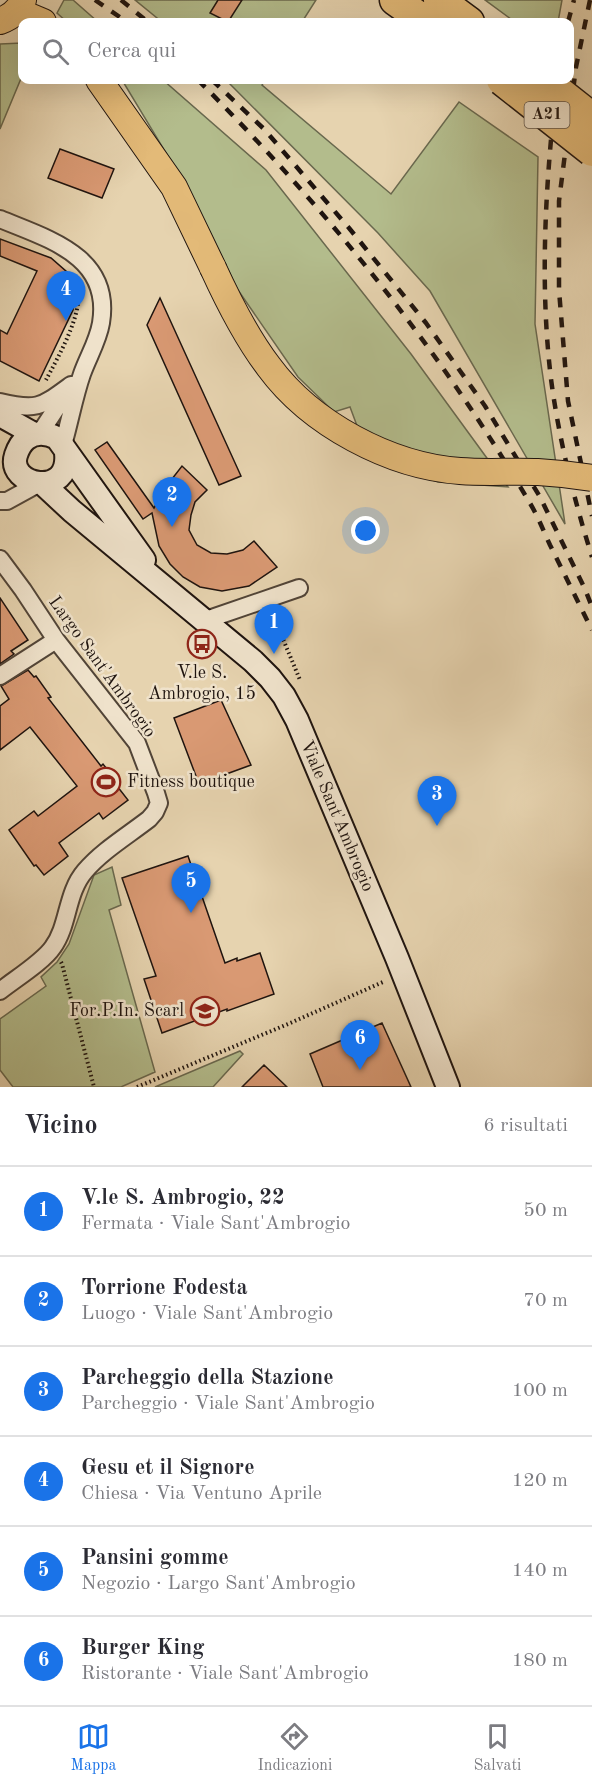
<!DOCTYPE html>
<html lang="it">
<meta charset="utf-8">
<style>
:root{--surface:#fff;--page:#f7f7f7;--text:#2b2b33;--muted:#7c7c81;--line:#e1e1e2;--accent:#1a73e8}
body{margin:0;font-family:"Old Standard TT",serif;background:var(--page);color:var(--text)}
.you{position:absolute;left:366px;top:531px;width:21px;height:21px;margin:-15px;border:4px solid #fff;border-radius:50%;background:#1a73e8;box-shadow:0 0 0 9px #1a73e833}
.badge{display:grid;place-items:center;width:39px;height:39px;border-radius:50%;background:var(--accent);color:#fff;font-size:20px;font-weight:700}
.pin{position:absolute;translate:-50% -50px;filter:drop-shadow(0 2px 3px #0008)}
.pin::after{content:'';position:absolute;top:32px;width:21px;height:18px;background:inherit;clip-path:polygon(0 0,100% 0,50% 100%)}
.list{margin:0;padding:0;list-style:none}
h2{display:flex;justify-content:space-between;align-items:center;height:78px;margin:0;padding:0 24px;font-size:26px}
h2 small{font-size:20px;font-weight:400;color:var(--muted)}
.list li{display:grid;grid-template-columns:39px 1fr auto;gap:18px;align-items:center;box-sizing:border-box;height:90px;padding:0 24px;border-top:2px solid var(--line)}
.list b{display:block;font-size:22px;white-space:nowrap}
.list p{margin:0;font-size:20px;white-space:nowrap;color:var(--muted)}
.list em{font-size:20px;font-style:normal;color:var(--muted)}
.icon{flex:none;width:33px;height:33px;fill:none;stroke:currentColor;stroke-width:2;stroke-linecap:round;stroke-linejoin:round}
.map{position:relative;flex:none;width:592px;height:1087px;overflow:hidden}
.search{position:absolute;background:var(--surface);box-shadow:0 6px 24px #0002;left:18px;right:18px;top:18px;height:66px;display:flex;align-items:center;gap:15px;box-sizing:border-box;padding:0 21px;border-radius:12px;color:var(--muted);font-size:22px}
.sheet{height:618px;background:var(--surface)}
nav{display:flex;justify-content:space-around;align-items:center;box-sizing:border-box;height:84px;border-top:2px solid var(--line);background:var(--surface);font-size:16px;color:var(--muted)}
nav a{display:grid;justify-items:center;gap:3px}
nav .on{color:var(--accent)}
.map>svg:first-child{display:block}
.green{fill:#b3bc8c;stroke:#69684e;stroke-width:1.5}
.building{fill:#d99973;stroke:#1f140f;stroke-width:1.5}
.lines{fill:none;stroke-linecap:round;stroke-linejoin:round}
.minor-casing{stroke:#514437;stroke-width:20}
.secondary-casing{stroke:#1f140f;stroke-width:26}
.primary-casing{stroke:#1f140f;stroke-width:28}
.motorway-casing{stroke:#1f140f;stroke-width:33}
.path{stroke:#1f140f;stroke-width:4;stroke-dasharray:1.5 3;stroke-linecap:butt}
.minor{stroke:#efe2cb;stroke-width:16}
.secondary{stroke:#efe2cb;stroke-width:22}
.primary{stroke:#e3ba78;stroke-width:26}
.motorway{stroke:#e3ba78;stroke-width:30}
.rail{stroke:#1f140f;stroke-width:4.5;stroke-dasharray:10 10;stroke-linecap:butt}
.primary-bridge-casing{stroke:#1f140f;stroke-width:28;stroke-linecap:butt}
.motorway-bridge-casing{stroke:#1f140f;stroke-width:33;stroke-linecap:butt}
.primary-bridge{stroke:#e3ba78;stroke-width:26}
.motorway-bridge{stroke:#e3ba78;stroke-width:30}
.labels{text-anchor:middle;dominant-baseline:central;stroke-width:5;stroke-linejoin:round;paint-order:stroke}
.shield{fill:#efe2cb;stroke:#5d5247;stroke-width:1.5}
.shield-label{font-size:16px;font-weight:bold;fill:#1f140f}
.street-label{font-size:18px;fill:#1f140f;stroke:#efe2cb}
.poi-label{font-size:18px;fill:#1f140f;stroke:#efe2cb}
</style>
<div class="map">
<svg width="592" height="1087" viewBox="0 0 592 1087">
<rect width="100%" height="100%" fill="#e6d3af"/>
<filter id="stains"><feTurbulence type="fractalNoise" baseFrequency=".00333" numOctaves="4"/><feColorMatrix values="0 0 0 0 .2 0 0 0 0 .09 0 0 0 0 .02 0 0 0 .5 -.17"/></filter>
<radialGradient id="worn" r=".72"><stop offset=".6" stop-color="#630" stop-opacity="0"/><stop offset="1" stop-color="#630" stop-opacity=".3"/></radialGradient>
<!-- green -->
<path class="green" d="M64 0H73L98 22H67L57 13Z
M135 0H316L302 22H162Z
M485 0H562L558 22H515Z
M22 43V76L0 129V44Z
M122 80H163L266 170 411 354 508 487 438 482 369 458 350 407 334 412 298 377 238 290 192 196Z
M226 80H265L262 85 391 194 459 102 538 157 535 324 565 524 430 291 378 233Z
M112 867 121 905 109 910 155 1072 121 1087H13L0 1070V1019L46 986 41 977 57 962 69 944 94 875Z
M240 1051 243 1054 213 1087H155Z"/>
<!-- building -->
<path class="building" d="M218 0H242L228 22 210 13Z
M60 149 114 169 102 198 48 178Z
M0 239 51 258 67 272 75 292 73 310 39 381 0 361V330L7 334 37 271 0 256Z
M160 298 241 476 219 485 147 325Z
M107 442 154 508 165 488 182 466 207 490 195 502 191 515 189 530 197 545 211 553 227 554 243 550 254 541 277 567 249 586 222 591 200 587 183 577 170 564 159 546 152 513 143 519 95 450Z
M0 598 28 640 11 651 14 654 0 664Z
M28 670 34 677 36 676 51 697 48 698 101 766 103 764 119 784 117 786 128 800 103 819 99 813 59 843 68 856 44 875 36 865 34 866 9 830 34 811 38 816 77 786 30 727 0 750V706L9 699 1 686Z
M221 700 251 765 199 784 174 718Z
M188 856 225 963 237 958V961L260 953 274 994 227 1011V1009L162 1033 144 979 156 976 122 878Z
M382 1023 411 1087H323L310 1054Z
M264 1065 287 1087H242Z"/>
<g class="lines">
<!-- minor casing -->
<g class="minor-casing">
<path id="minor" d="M0 219C48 239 112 256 101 323 98 341 88 357 82 374 74 397 70 421 63 445
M0 402C37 411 41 407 71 385
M40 433 65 395
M0 501H7L38 484
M0 559 23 590 56 640 137 743 156 793 159 803 155 812 149 819C127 836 102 851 85 871 66 893 69 925 53 947 43 962 15 979 0 991
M203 621 299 588
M0 676 56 640"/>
</g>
<!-- secondary casing -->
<g class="secondary-casing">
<path id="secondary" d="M0 415 34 434
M66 453C71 499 6 486 16 455 18 449 21 443 26 439 36 431 47 433 57 438L144 560
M43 484 72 511 253 661 270 678 284 696 297 720 397 958 448 1087"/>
</g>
<!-- primary casing -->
<g class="primary-casing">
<path id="primary" d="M17 11 43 22
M0 21C11 17 19 11 23 0
M99 80 174 187 213 268"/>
</g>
<!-- motorway casing -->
<g class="motorway-casing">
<path id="motorway" d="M395 0 426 22
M439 0 469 22"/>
</g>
<!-- path -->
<path class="path" d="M46 380C58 357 85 311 77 286
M273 615 300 680
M61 962 62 964 94 1087
M137 1087 288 1024 383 982"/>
<!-- minor -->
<use href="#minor" class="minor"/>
<!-- secondary -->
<use href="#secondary" class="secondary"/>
<!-- primary -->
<use href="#primary" class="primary"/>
<!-- motorway -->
<use href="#motorway" class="motorway"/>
<!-- rail -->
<path class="rail" d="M95 0 127 22
M121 0 148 22
M590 0 576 67 559 201V290L568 401 592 516
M568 22 574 0
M198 80C324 206 438 346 528 500 537 514 543 530 550 545 564 573 578 602 592 630
M212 80 264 129 349 228 426 323 485 406 540 497 585 589 592 607
M557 80C546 179 539 279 551 379 559 440 574 499 592 557"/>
<!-- primary-bridge casing -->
<g class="primary-bridge-casing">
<path id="primary-bridge" d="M213 268C229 303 246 337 269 367 311 424 390 466 460 471 486 473 512 471 538 472 556 473 574 475 592 478"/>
</g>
<!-- motorway-bridge casing -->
<g class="motorway-bridge-casing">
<path id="motorway-bridge" d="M502 80 592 151
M544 80 592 118"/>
</g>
<!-- primary-bridge -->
<use href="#primary-bridge" class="primary-bridge"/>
<!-- motorway-bridge -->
<use href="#motorway-bridge" class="motorway-bridge"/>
</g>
<!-- icons -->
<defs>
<g id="bus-ring" transform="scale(1.5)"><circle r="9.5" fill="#efe2cb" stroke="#8f2418" stroke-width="1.5"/><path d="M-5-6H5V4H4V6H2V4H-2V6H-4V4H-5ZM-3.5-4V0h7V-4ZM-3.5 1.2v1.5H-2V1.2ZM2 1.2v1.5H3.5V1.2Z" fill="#8f2418"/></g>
<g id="stadium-ring" transform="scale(1.5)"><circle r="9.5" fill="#efe2cb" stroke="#8f2418" stroke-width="1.5"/><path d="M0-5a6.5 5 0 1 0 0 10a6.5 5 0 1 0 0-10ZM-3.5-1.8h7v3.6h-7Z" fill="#8f2418"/></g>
<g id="university-ring" transform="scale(1.5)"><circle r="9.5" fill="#efe2cb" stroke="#8f2418" stroke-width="1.5"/><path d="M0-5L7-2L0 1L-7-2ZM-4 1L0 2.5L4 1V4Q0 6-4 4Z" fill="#8f2418"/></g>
</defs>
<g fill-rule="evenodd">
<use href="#bus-ring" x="202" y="644"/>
<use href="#stadium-ring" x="106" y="782"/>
<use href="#university-ring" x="205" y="1011"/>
</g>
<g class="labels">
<!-- shield labels -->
<rect class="shield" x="524.5" y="102" width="45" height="26" rx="4.5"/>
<g class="shield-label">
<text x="547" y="115">A21</text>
</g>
<!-- street labels -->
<g class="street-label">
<text transform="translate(102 667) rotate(54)">Largo Sant'Ambrogio</text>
<text transform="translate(337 816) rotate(67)">Viale Sant'Ambrogio</text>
</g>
<!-- poi labels -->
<g class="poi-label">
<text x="202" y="673">V.le S.<tspan x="202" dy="21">Ambrogio, 15</tspan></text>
<text x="127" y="782" text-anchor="start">Fitness boutique</text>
<text x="184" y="1011" text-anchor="end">For.P.In. Scarl</text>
</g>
</g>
<rect width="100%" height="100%" filter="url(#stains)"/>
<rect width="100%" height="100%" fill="url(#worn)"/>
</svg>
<div class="you"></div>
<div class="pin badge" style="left:274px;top:654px">1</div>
<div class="pin badge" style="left:172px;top:527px">2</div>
<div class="pin badge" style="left:437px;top:826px">3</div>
<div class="pin badge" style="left:66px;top:321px">4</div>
<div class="pin badge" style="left:191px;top:913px">5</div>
<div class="pin badge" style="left:360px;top:1070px">6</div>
<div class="search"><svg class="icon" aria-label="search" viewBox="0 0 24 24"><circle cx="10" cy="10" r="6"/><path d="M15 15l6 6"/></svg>Cerca qui</div>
</div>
<section class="sheet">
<h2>Vicino<small>6 risultati</small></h2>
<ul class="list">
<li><span class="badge">1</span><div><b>V.le S. Ambrogio, 22</b><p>Fermata · Viale Sant'Ambrogio</p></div><em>50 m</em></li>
<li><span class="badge">2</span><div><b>Torrione Fodesta</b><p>Luogo · Viale Sant'Ambrogio</p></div><em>70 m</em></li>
<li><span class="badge">3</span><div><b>Parcheggio della Stazione</b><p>Parcheggio · Viale Sant'Ambrogio</p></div><em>100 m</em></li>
<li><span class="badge">4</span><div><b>Gesu et il Signore</b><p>Chiesa · Via Ventuno Aprile</p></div><em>120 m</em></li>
<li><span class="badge">5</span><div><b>Pansini gomme</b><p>Negozio · Largo Sant'Ambrogio</p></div><em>140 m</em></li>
<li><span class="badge">6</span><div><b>Burger King</b><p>Ristorante · Viale Sant'Ambrogio</p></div><em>180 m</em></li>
</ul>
</section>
<nav>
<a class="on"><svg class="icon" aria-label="map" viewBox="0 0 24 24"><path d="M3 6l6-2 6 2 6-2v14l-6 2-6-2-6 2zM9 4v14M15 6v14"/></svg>Mappa</a>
<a><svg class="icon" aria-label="directions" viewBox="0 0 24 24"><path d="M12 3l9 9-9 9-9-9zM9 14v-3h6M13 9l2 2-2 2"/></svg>Indicazioni</a>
<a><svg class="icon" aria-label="saved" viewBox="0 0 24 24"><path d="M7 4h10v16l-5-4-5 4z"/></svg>Salvati</a>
</nav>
